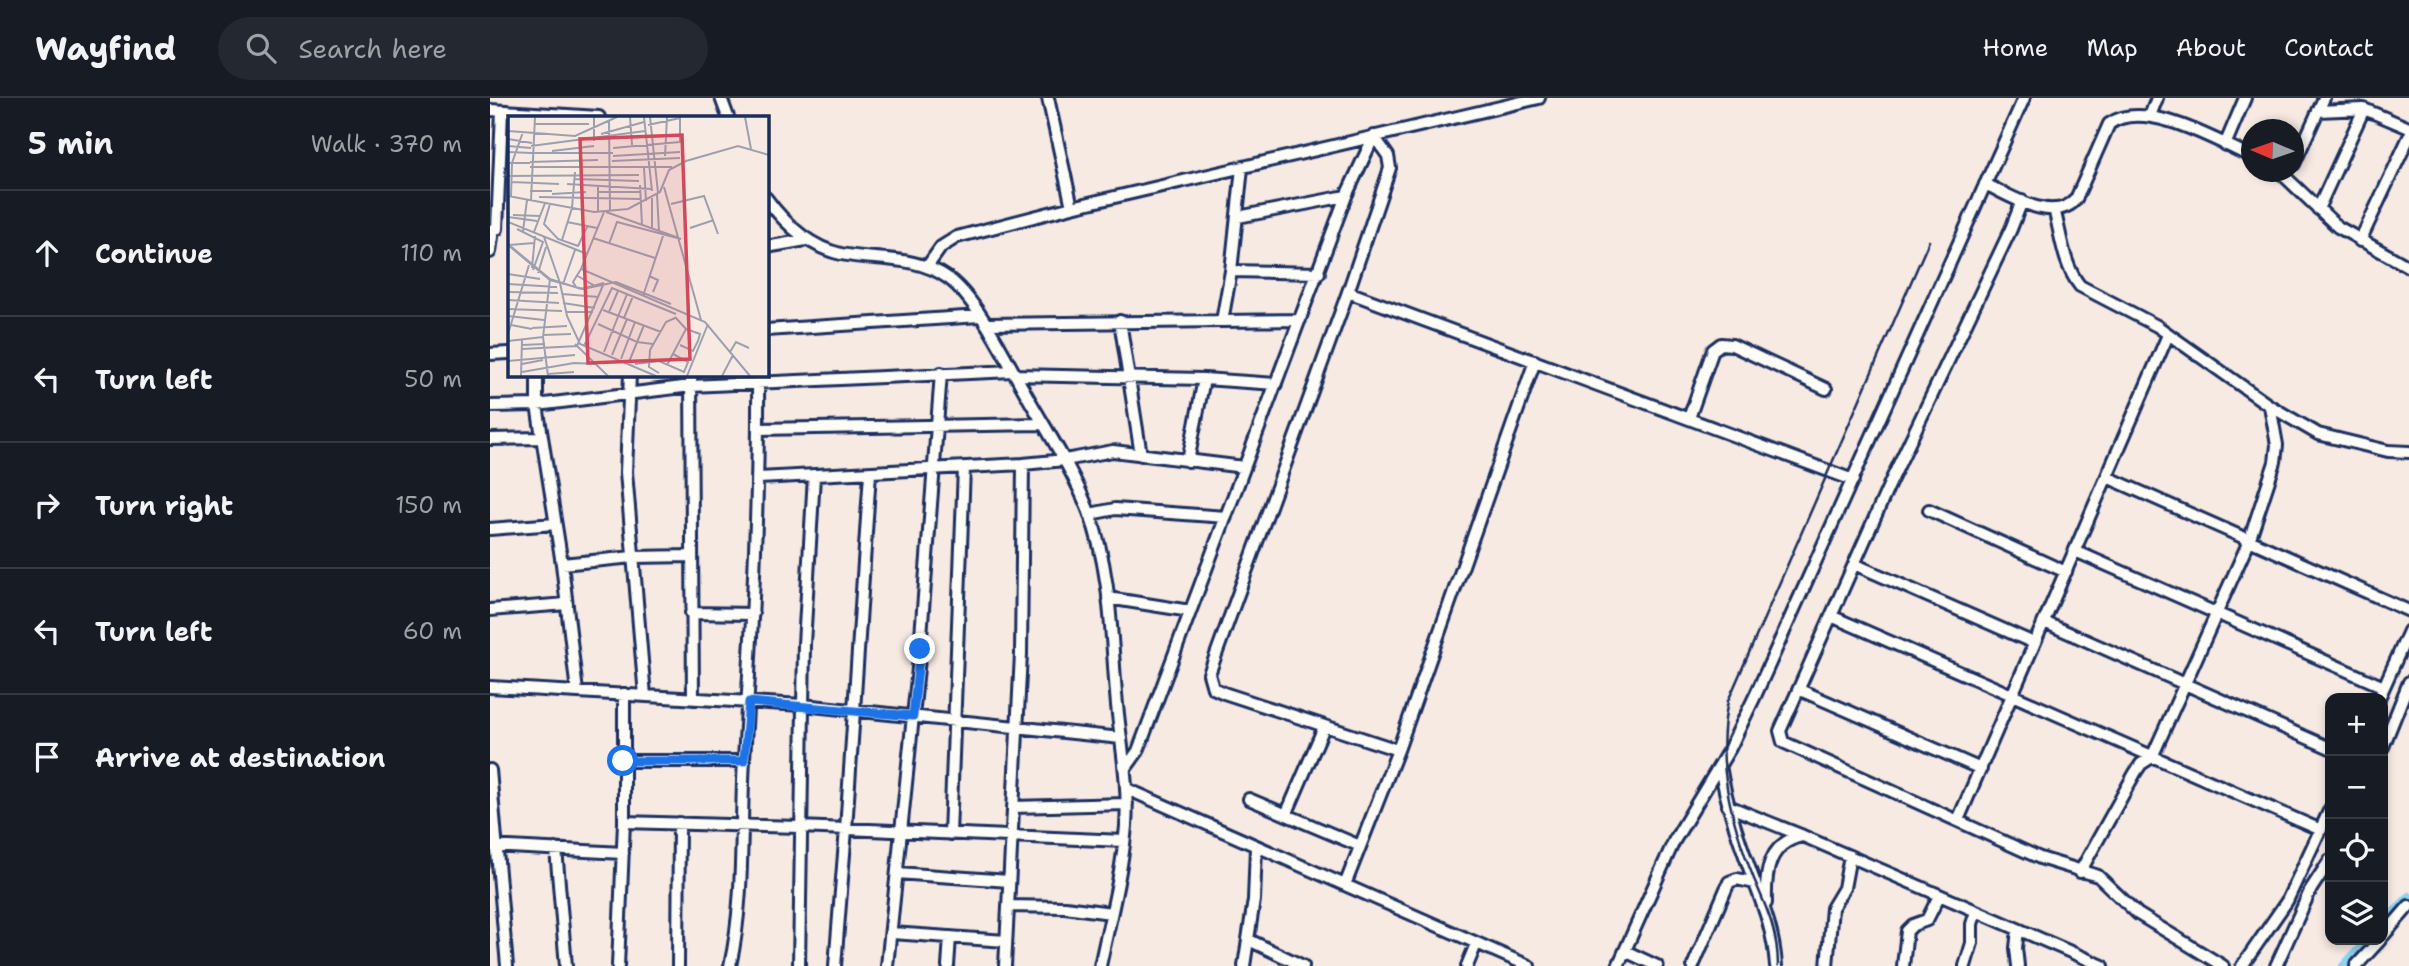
<!DOCTYPE html>
<meta charset="utf-8">
<style>
:root{--surface:#171b24;--page:#242831;--text:#f1f3f6;--muted:#9ea1a6;--line:#363941}
body{margin:0;font-family:"Shantell Sans",sans-serif;background:var(--page);color:var(--text)}
.controls{position:absolute;right:21px;bottom:21px;display:grid;overflow:hidden;border-radius:14px;box-shadow:0 4px 10px #0003}
.controls button{width:63px;height:63px;display:grid;place-items:center;padding:0;border:0;border-bottom:2px solid var(--line);background:var(--surface);color:var(--text);font:35px sans-serif}
.compass{position:absolute;left:1751px;top:21px;width:63px;height:63px;border-radius:50%;background:var(--surface);box-shadow:0 4px 10px #0003;rotate:272deg}
.stop{position:absolute;width:21px;height:21px;margin:-16px;border:5px solid #1a73e8;border-radius:50%;background:#fff}
.stop.end{background:#1a73e8;border-color:#fff;box-shadow:0 2px 7px #0008}
.list{margin:0;padding:0;list-style:none}
h2{display:flex;justify-content:space-between;align-items:center;height:91px;margin:0;padding:0 28px;font-size:30px}
h2 small{font-size:23px;font-weight:400;color:var(--muted)}
.list li{display:grid;grid-template-columns:46px 1fr auto;gap:21px;align-items:center;box-sizing:border-box;height:126px;padding:0 28px;border-top:2px solid var(--line)}
.list b{display:block;font-size:26px;white-space:nowrap}
.list em{font-size:23px;font-style:normal;color:var(--muted)}
.icon{flex:none;width:38px;height:38px;fill:none;stroke:currentColor;stroke-width:2;stroke-linecap:round;stroke-linejoin:round}
.map{position:relative;flex:none;width:1919px;height:868px;overflow:hidden}
header{display:flex;align-items:center;gap:42px;box-sizing:border-box;height:98px;padding:0 35px;background:var(--surface);border-bottom:2px solid var(--line)}
header strong{font-size:33px}
nav{display:flex;gap:38px;margin-inline-start:auto;font-size:24px}
.search{width:490px;height:63px;background:var(--page);display:flex;align-items:center;gap:18px;box-sizing:border-box;padding:0 24px;border-radius:38px;color:var(--muted);font-size:26px}
main{display:flex}
aside{flex:1;background:var(--surface)}
.map>svg:first-child{display:block}
.lines{fill:none;stroke-linecap:round;stroke-linejoin:round}
.canal{stroke:#8ed3f0;stroke-width:8}
.minor-casing{stroke:#1b2f5e;stroke-width:16}
.minor{stroke:#fdfcf7;stroke-width:10}
.rail{stroke:#1b2f5e;stroke-width:2.5}
.route{stroke:#1a73e8;stroke-width:9}
.inset-road{fill:none;stroke:#9e9fae;stroke-width:2}
.view{fill:#d1495b;fill-opacity:0.15;stroke:#d1495b;stroke-width:3.5}
.inset-edge{fill:none;stroke:#1b2f5e;stroke-width:3.5}
</style>
<header>
<strong>Wayfind</strong>
<div class="search"><svg class="icon" aria-label="search" viewBox="0 0 24 24"><circle cx="10" cy="10" r="6"/><path d="M15 15l6 6"/></svg>Search here</div>
<nav><a>Home</a><a>Map</a><a>About</a><a>Contact</a></nav>
</header>
<main>
<aside>
<h2>5 min<small>Walk · 370 m</small></h2>
<ul class="list">
<li><svg class="icon" aria-label="ahead" viewBox="0 0 24 24"><path d="M12 20V5M6 11l6-6 6 6"/></svg><div><b>Continue</b></div><em>110 m</em></li>
<li><svg class="icon" aria-label="left" viewBox="0 0 24 24"><path d="M17 20v-9H6M10 6l-5 5 5 5"/></svg><div><b>Turn left</b></div><em>50 m</em></li>
<li><svg class="icon" aria-label="right" viewBox="0 0 24 24"><path d="M7 20v-9h11M14 6l5 5-5 5"/></svg><div><b>Turn right</b></div><em>150 m</em></li>
<li><svg class="icon" aria-label="left" viewBox="0 0 24 24"><path d="M17 20v-9H6M10 6l-5 5 5 5"/></svg><div><b>Turn left</b></div><em>60 m</em></li>
<li><svg class="icon" aria-label="arrive" viewBox="0 0 24 24"><path d="M6 21V4h12l-3 4 3 4H6"/></svg><div><b>Arrive at destination</b></div></li>
</ul>
</aside>
<div class="map">
<svg width="1919" height="868" viewBox="0 0 1919 868">
<rect width="100%" height="100%" fill="#f6eae3"/>
<filter id="ink" filterUnits="userSpaceOnUse"><feTurbulence type="fractalNoise" baseFrequency=".0143" numOctaves="2"/><feDisplacementMap in="SourceGraphic" scale="14" xChannelSelector="R" yChannelSelector="G"/><feConvolveMatrix kernelMatrix="1 2 1 2 8 2 1 2 1" color-interpolation-filters="sRGB"/></filter>
<g filter="url(#ink)">
<g class="lines">
<!-- canal -->
<path class="canal" d="M1893 825 1919 798
M1853 868 1877 842"/>
<!-- minor casing -->
<g class="minor-casing">
<path id="minor" d="M231 0 238 19
M558 0 582 109
M0 12 109 19
M1828 13 1874 11 1919 30
M1660 18 1667 0
M1735 47 1755 0
M1804 66 1834 0
M1790 74 1848 129 1919 169
M1495 86C1519 97 1564 127 1586 101L1619 26C1654 0 1727 43 1762 59
M276 100C295 126 319 149 351 156 387 163 426 157 458 180 486 200 514 257 532 289 555 330 582 370 599 414 622 475 621 543 627 607 631 647 639 687 636 728 632 775 620 821 610 868
M1532 103 1521 131 1401 383 1290 633 1293 644 1550 760 1608 778 1648 816 1733 868
M1564 111C1571 136 1573 167 1590 188L1667 228 1780 308 1828 336 1898 353 1919 354
M1828 111 1874 11
M748 119 856 98
M7 131 12 13
M1870 143 1919 39
M276 149 316 142
M0 154 3 131
M437 169 451 149 467 139 582 109 1049 0
M741 173 829 175
M858 194 1363 382
M630 223 651 357
M732 223 741 173 752 70
M496 226 810 222
M276 232 490 218
M0 256 19 255
M47 276V307L72 466 87 594
M140 276 136 374 155 598
M201 276 203 601
M525 277 714 281 786 286
M0 308 47 307 201 288 523 273
M1199 320 1223 252 1231 246 1242 247 1336 291
M268 331 553 326
M0 341 52 340
M698 363 714 281
M1617 379 1919 513
M269 380 533 366 575 362 623 353 754 369
M1439 412 1576 474
M600 416 625 411 736 419
M0 431 65 426
M1585 453 1894 589
M72 466 143 459 201 458
M1364 466 1544 545
M618 500 700 513
M0 512 77 506
M201 515 263 516
M1341 518 1831 732
M1554 524 1840 650
M0 589 313 607 631 640
M1310 592 1491 671
M1889 600 1919 533
M1893 649 1919 584
M133 663H254
M1230 667C1236 707 1250 745 1264 783 1275 812 1284 837 1286 868
M635 671 648 653 856 98 884 38 898 58 900 70 858 194 719 576 723 590 734 595 908 652
M0 672 17 868
M637 691 1039 868
M759 701 870 748
M1238 708 1313 738 1613 868
M523 709 637 706
M796 717 834 629
M1468 722 1678 237
M134 724 310 729 634 743
M460 736 474 370
M0 748 133 755
M66 751 76 868
M1590 774 1645 675 1651 666 1662 659 1759 443 1785 364 1787 347 1780 308
M407 775 519 783
M855 787 908 652 1045 263
M1276 805C1275 775 1278 745 1312 738
M518 808 575 809 621 815
M1528 832 1526 850 1528 868
M402 835 516 843
M1893 838 1919 808
M759 842 813 868
M1135 853 1167 868
M128 868 134 724V596
M188 868 189 725
M240 868C255 800 250 730 254 661 262 532 269 405 268 276
M309 868 314 546 324 378
M345 868 356 731 380 375
M397 868 430 551 451 275
M458 868 460 839
M515 868 531 556 533 366
M754 868 764 802 766 749
M977 868 986 846
M1128 868 1184 743 1240 650 1266 596 1534 0
M1203 868 1239 784 1247 781 1265 785
M1337 868 1342 810 1354 790 1360 758
M1413 868 1417 833 1423 827 1437 822 1449 798
M1475 868 1482 845V826L1486 814
M1752 868 1797 803 1840 711
M1786 868 1821 791 1840 762
M1866 868 1890 842"/>
</g>
<!-- minor -->
<use href="#minor" class="minor"/>
<!-- rail -->
<path class="rail" d="M1288 868C1288 834 1277 811 1264 781 1241 723 1225 664 1238 603L1439 143"/>
</g>
</g>
<g class="lines" filter="url(#ink)">
<!-- route -->
<path class="route" d="M133 663H254L259 604 423 618 430 551"/>
</g>
<!-- overview -->
<g transform="translate(18 18)">
<rect width="261" height="261" fill="#f6eae3"/>
<path class="inset-road" d="M86 1V25M122 1 124 29M136 1 144 75M142 1 150 77M237 1 243 33M101 5 102 95M26 8H81M140 9 172 2M0 15 67 20 109 1M93 18 136 6M0 23 24 27M172 27V1M0 30 23 32M23 30 137 15M105 32 172 26M44 35 86 30M0 36 23 37M23 37H105M105 40 172 36M157 40 159 1M104 45 172 42M22 46 90 44M0 47H22M22 51H164M136 52 138 85M0 60 131 59M67 63 131 65M4 66 51 68M59 68 143 73M132 69 134 109M156 71 193 204M22 75H44M90 76H132M44 78 78 76M149 78 151 115M0 80 86 96 120 93 152 76 161 54 178 45 230 30 261 39M3 81 4 47 15 16M31 81 133 83M144 82V112M23 84 27 1M42 88 36 108 50 123 70 130 79 111M163 88 196 80 210 118M90 96V69M96 96 73 153 197 206 242 260M98 96 171 122M5 99 32 100M0 101 29 105M0 106 79 138M59 106 89 112M182 112 206 104M9 113 35 126 25 154M15 115 19 84M26 116 37 87M36 121 52 167M85 122 147 142M54 124 64 92 67 56M0 128 42 163 73 173 96 167M101 128 109 106 173 123M0 129 42 164 75 173 108 166 163 188M1 129 26 127M24 152 27 120M30 157 38 131M0 158 32 163M68 159 87 170M141 160 150 164 145 176M52 167 59 200 72 228 148 260M0 168 49 171M55 168 67 134M68 171 65 166 73 153M0 176 50 177M54 178 91 181M135 180 155 120M0 184 51 187M55 187 87 192M0 193 54 195M95 194 153 216M58 196H85M101 196 110 175M0 200 36 204M116 202 125 180M90 208 129 226 145 228M3 209 24 213M24 212 59 210M0 218 21 149M35 219 63 218M0 225 35 221M67 228 100 260M14 229 37 228M172 229 185 235 190 225 192 218 178 213M76 230 104 172 168 198M14 233 69 230 96 167M96 236 119 178M222 236 228 226 241 232M104 239 119 203M113 243 127 206M0 245 67 239M121 246 136 209M14 248 35 244M127 248 151 245 176 256 180 246 165 238M159 249 178 213 167 201M14 256 66 247 89 248M151 257 141 251 142 234 158 206 167 202M40 258 66 256M13 260 14 224M40 260 35 221 42 163M179 260 200 208M214 260 225 239"/>
<path class="view" d="M174 19 182 243 80 247 72 23Z"/>
<rect width="261" height="261" class="inset-edge"/>
</g>
</svg>
<div class="controls">
<button>+</button>
<button>−</button>
<button><svg class="icon" aria-label="locate" viewBox="0 0 24 24"><circle cx="12" cy="12" r="6"/><path d="M12 2v4M12 18v4M2 12h4M18 12h4"/></svg></button>
<button><svg class="icon" aria-label="layers" viewBox="0 0 24 24"><path d="M12 4l9 5-9 5-9-5zM3 14l9 5 9-5"/></svg></button>
</div>
<svg class="compass" viewBox="-18 -18 36 36"><path d="M0-13l5 13h-10z" fill="#e53935"/><path d="M0 13l5-13h-10z" fill="#9ea1a6"/></svg>
<div class="stop" style="left:133px;top:663px"></div>
<div class="stop end" style="left:430px;top:551px"></div>
</div>
</main>
